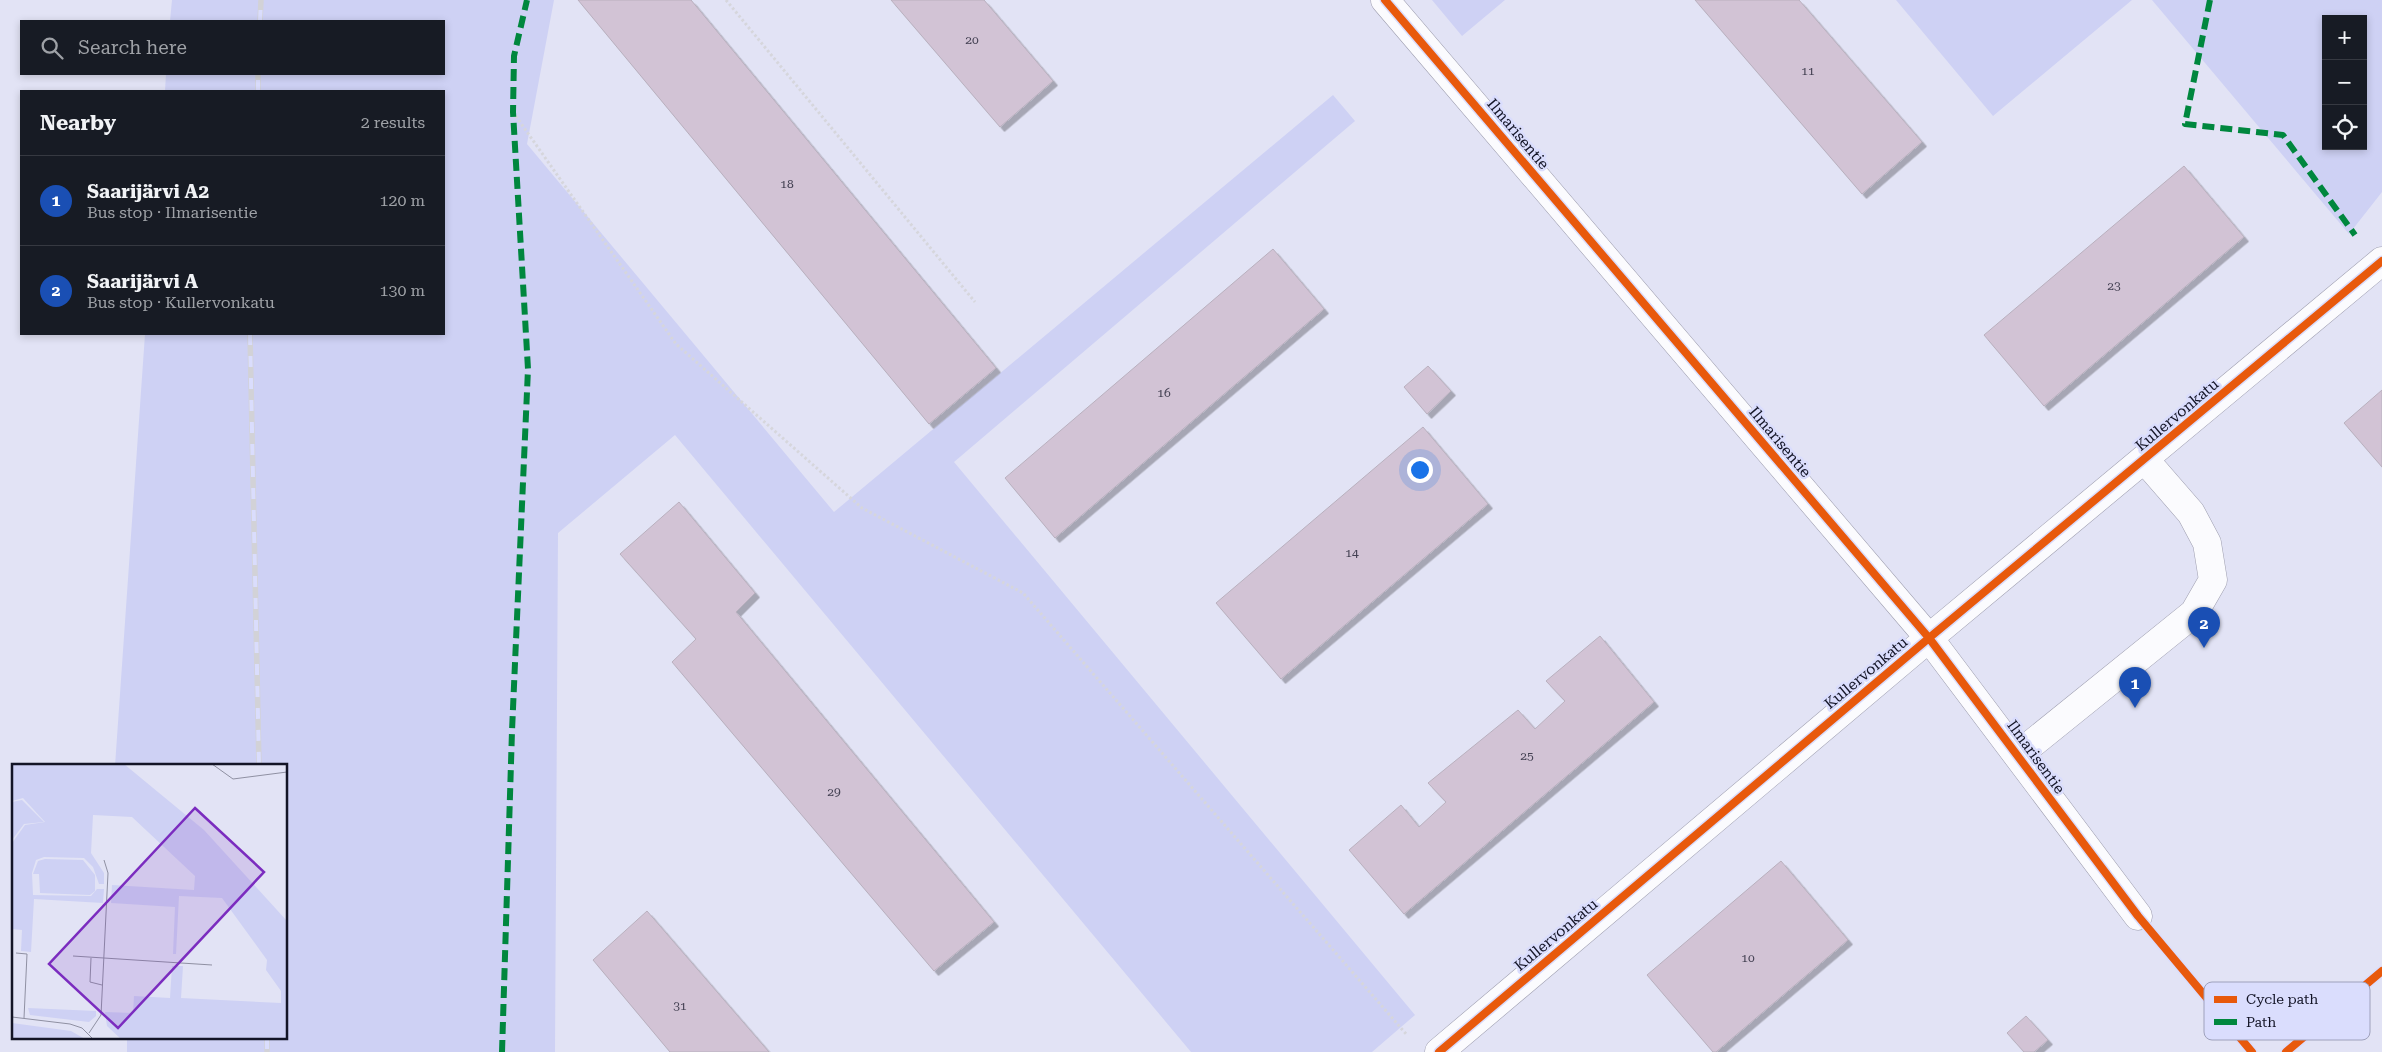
<!DOCTYPE html>
<meta charset="utf-8">
<style>
:root{--surface:#171b24;--page:#242831;--text:#f1f3f6;--muted:#9ea1a6;--line:#363941;--accent:#0f766e}
body{margin:0;font-family:"Roboto Serif",serif;background:var(--page);color:var(--text)}
.controls{position:absolute;right:15px;top:15px;display:grid;overflow:hidden;border-radius:0px;box-shadow:0 2px 8px #0003}
.controls button{width:45px;height:45px;display:grid;place-items:center;padding:0;border:0;border-bottom:1px solid var(--line);background:var(--surface);color:var(--text);font:25px sans-serif}
.you{position:absolute;left:1419px;top:469px;width:18px;height:18px;margin:-12px;border:4px solid #fff;border-radius:50%;background:#1a73e8;box-shadow:0 0 0 8px #1a73e833}
.badge{display:grid;place-items:center;width:32px;height:32px;border-radius:50%;background:var(--accent);color:#fff;font-size:16px;font-weight:700}
.pin{position:absolute;translate:-50% -41px;filter:drop-shadow(0 1px 2px #0008)}
.pin::after{content:'';position:absolute;top:26px;width:18px;height:15px;background:inherit;clip-path:polygon(0 0,100% 0,50% 100%)}
.list{margin:0;padding:0;list-style:none}
h2{display:flex;justify-content:space-between;align-items:center;height:65px;margin:0;padding:0 20px;font-size:21px}
h2 small{font-size:16px;font-weight:400;color:var(--muted)}
.list li{display:grid;grid-template-columns:32px 1fr auto;gap:15px;align-items:center;box-sizing:border-box;height:90px;padding:0 20px;border-top:1px solid var(--line)}
.list b{display:block;font-size:19px;white-space:nowrap}
.list p{margin:0;font-size:16px;white-space:nowrap;color:var(--muted)}
.list em{font-size:16px;font-style:normal;color:var(--muted)}
.icon{flex:none;width:28px;height:28px;fill:none;stroke:currentColor;stroke-width:2;stroke-linecap:round;stroke-linejoin:round}
.map{position:relative;flex:none;width:2382px;height:1052px;overflow:hidden}
.search{position:absolute;background:var(--surface);box-shadow:0 2px 8px #0003;left:20px;top:20px;width:425px;height:55px;display:flex;align-items:center;gap:12px;box-sizing:border-box;padding:0 18px;border-radius:0px;color:var(--muted);font-size:19px}
.panel{position:absolute;background:var(--surface);box-shadow:0 2px 8px #0003;left:20px;top:90px;width:425px;height:245px;border-radius:0px}
.map>svg:first-child{display:block}
.green{fill:#ced1f4;fill-rule:evenodd}
.building{fill:#d2c3d5;stroke:#b9b0be;filter:url(#shadow)}
.lines{fill:none;stroke-linecap:round;stroke-linejoin:round}
.minor-casing{stroke:#9c9cad;stroke-width:29}
.path{stroke:#d6d6dc;stroke-width:3;stroke-dasharray:2.5 2.5;stroke-linecap:butt}
.minor{stroke:#fbfbfe;stroke-width:28}
.rail-casing{stroke:#d2d2d7;stroke-width:5.5}
.rail{stroke:#daddfd;stroke-width:4;stroke-dasharray:11;stroke-linecap:butt}
.quiet{stroke:#00873e;stroke-width:6;stroke-dasharray:12 6;stroke-linecap:butt}
.cycleway-casing{stroke:#daddfd;stroke-width:11}
.cycleway{stroke:#e8590c;stroke-width:8}
.labels{text-anchor:middle;dominant-baseline:central;stroke-width:5;stroke-linejoin:round;paint-order:stroke}
.number-label{font-size:12px;fill:#434052}
.street-label{font-size:15px;fill:#131426;stroke:#daddfd}
.inset-road{fill:none;stroke:#8f90a2;stroke-width:1}
.view{fill:#7b2cbf;fill-opacity:0.15;stroke:#7b2cbf;stroke-width:2.5}
.inset-edge{fill:none;stroke:#131426;stroke-width:2.5}
.key{fill:#daddfd;stroke:#9ea1bc;stroke-width:1}
.key-label{font-size:14px;fill:#131426}
</style>
<div class="map">
<svg width="2382" height="1052" viewBox="0 0 2382 1052">
<defs>
<filter id="shadow"><feDropShadow dx="4.5" dy="4.5" stdDeviation="0" flood-color="#0004"/></filter>
</defs>
<rect width="100%" height="100%" fill="#e2e3f5"/>
<!-- green -->
<path class="green" d="M172 0H554L527 144 834 512 1333 95 1355 121 954 462 1415 1015 1372 1052H1191L675 435 558 533 555 1052H127V1038H286V766H115L145 334H444V91H165L166 74H444V21H170Z
M1432 0H1505L1462 36Z
M1896 0H2132L1993 116Z
M2152 0H2382V192L2349 234ZM2326 19H2363V146H2326Z"/>
<!-- building -->
<path class="building" d="M578 0H691L996 368 929 424Z
M891 0H984L1053 81 1000 127Z
M1695 0H1799L1922 142 1862 194Z
M2184 166 2244 237 2044 406 1984 335Z
M1273 249 1324 309 1055 538 1005 478Z
M1428 366 1451 391 1427 414 1404 387Z
M2382 390V467L2344 423Z
M1423 427 1488 504 1281 679 1216 603Z
M679 502 755 593 736 612 994 922 934 971 672 662 696 639 620 554Z
M1600 636 1654 702 1404 914 1349 850 1401 805 1419 827 1446 802 1428 783 1518 710 1535 729 1565 701 1546 681Z
M1781 861 1848 940 1716 1052H1713L1647 975Z
M647 911 769 1052H670L593 960Z
M2026 1016 2048 1040 2034 1052H2024L2007 1033Z"/>
<g class="lines">
<!-- minor casing -->
<g class="minor-casing">
<path id="minor" d="M1385 0 1929 638 2138 916
M2018 755 2194 613 2213 580 2207 543 2191 513 2145 460
M1439 1052 1929 638 2382 261"/>
</g>
<!-- path -->
<path class="path" d="M726 0 975 302
M513 112 676 344 862 508 1023 593 1407 1035"/>
<!-- minor -->
<use href="#minor" class="minor"/>
<!-- rail casing -->
<g class="rail-casing">
<path id="rail" d="M260 21 261 0
M258 91V74
M250 334 259 766
M267 1038V1052"/>
</g>
<!-- rail -->
<use href="#rail" class="rail"/>
<!-- quiet -->
<path class="quiet" d="M2210 0 2185 124 2283 135 2355 235
M502 1052 512 731 528 369 513 112 514 56 527 0"/>
<!-- cycleway casing -->
<g class="cycleway-casing">
<path id="cycleway" d="M1385 0 1929 638 2138 916 2252 1052
M1439 1052 1929 638 2382 261
M2286 1052 2382 971"/>
</g>
<!-- cycleway -->
<use href="#cycleway" class="cycleway"/>
</g>
<g class="labels">
<!-- number labels -->
<g class="number-label">
<text x="972" y="40">20</text>
<text x="1808" y="71">11</text>
<text x="787" y="184">18</text>
<text x="2114" y="286">23</text>
<text x="1164" y="393">16</text>
<text x="1352" y="553">14</text>
<text x="1527" y="756">25</text>
<text x="834" y="792">29</text>
<text x="1748" y="958">10</text>
<text x="680" y="1006">31</text>
</g>
<!-- street labels -->
<g class="street-label">
<text transform="translate(1518 134) rotate(50)">Ilmarisentie</text>
<text transform="translate(2177 415) rotate(-40)">Kullervonkatu</text>
<text transform="translate(1780 442) rotate(50)">Ilmarisentie</text>
<text transform="translate(1866 673) rotate(-40)">Kullervonkatu</text>
<text transform="translate(2036 757) rotate(54)">Ilmarisentie</text>
<text transform="translate(1556 935) rotate(-40)">Kullervonkatu</text>
</g>
</g>
<!-- overview -->
<g transform="translate(12 764)">
<rect width="275" height="275" fill="#e2e3f5"/>
<path d="M0 0H112L192 66 275 157V275H109L95 262 93 248 121 249 122 232 158 234 160 202H171L169 234 269 239V227L254 206 255 196 210 134 167 132 164 190H161L163 143 99 139 100 121 182 126 183 112 120 53 81 51 79 89 92 109V120H87L81 103 72 94 32 93 24 96 20 109 21 131 79 132 85 125H92L91 139 22 135 19 188 9 187 10 166 0 165V79L13 61 33 58 11 34 0 37ZM10 36 32 58 12 60 0 76V38ZM33 95 71 96 83 111V127L78 131 28 129 27 110H21L26 97ZM16 244 84 247V252L77 258 18 251ZM0 259 59 267 73 275H0Z" fill="#ced1f4"/>
<path class="inset-road" d="M200 0 221 15 275 8M4 189 15 190 12 254M61 192 200 201M79 194 78 218 90 221M0 253 58 260 70 264 81 275M77 269 89 251 96 109 92 96"/>
<path class="view" d="M183 44 252 108 106 264 37 200Z"/>
<rect width="275" height="275" class="inset-edge"/>
</g>
<!-- legend -->
<rect x="2204" y="982" width="166" height="58" rx="8" class="key"/>
<rect x="2214" y="996" width="23" height="7" fill="#e8590c"/>
<rect x="2214" y="1019" width="23" height="6" fill="#00873e"/>
<g class="key-label">
<text x="2246" y="1004">Cycle path</text>
<text x="2246" y="1027">Path</text>
</g>
</svg>
<div class="controls">
<button>+</button>
<button>−</button>
<button><svg class="icon" aria-label="locate" viewBox="0 0 24 24"><circle cx="12" cy="12" r="6"/><path d="M12 2v4M12 18v4M2 12h4M18 12h4"/></svg></button>
</div>
<div class="you"></div>
<div class="pin badge" style="left:2135px;top:708px;background:#1a4fb4">1</div>
<div class="pin badge" style="left:2204px;top:648px;background:#1a4fb4">2</div>
<div class="search"><svg class="icon" aria-label="search" viewBox="0 0 24 24"><circle cx="10" cy="10" r="6"/><path d="M15 15l6 6"/></svg>Search here</div>
<section class="panel">
<h2>Nearby<small>2 results</small></h2>
<ul class="list">
<li><span class="badge" style="background:#1a4fb4">1</span><div><b>Saarijärvi A2</b><p>Bus stop · Ilmarisentie</p></div><em>120 m</em></li>
<li><span class="badge" style="background:#1a4fb4">2</span><div><b>Saarijärvi A</b><p>Bus stop · Kullervonkatu</p></div><em>130 m</em></li>
</ul>
</section>
</div>
